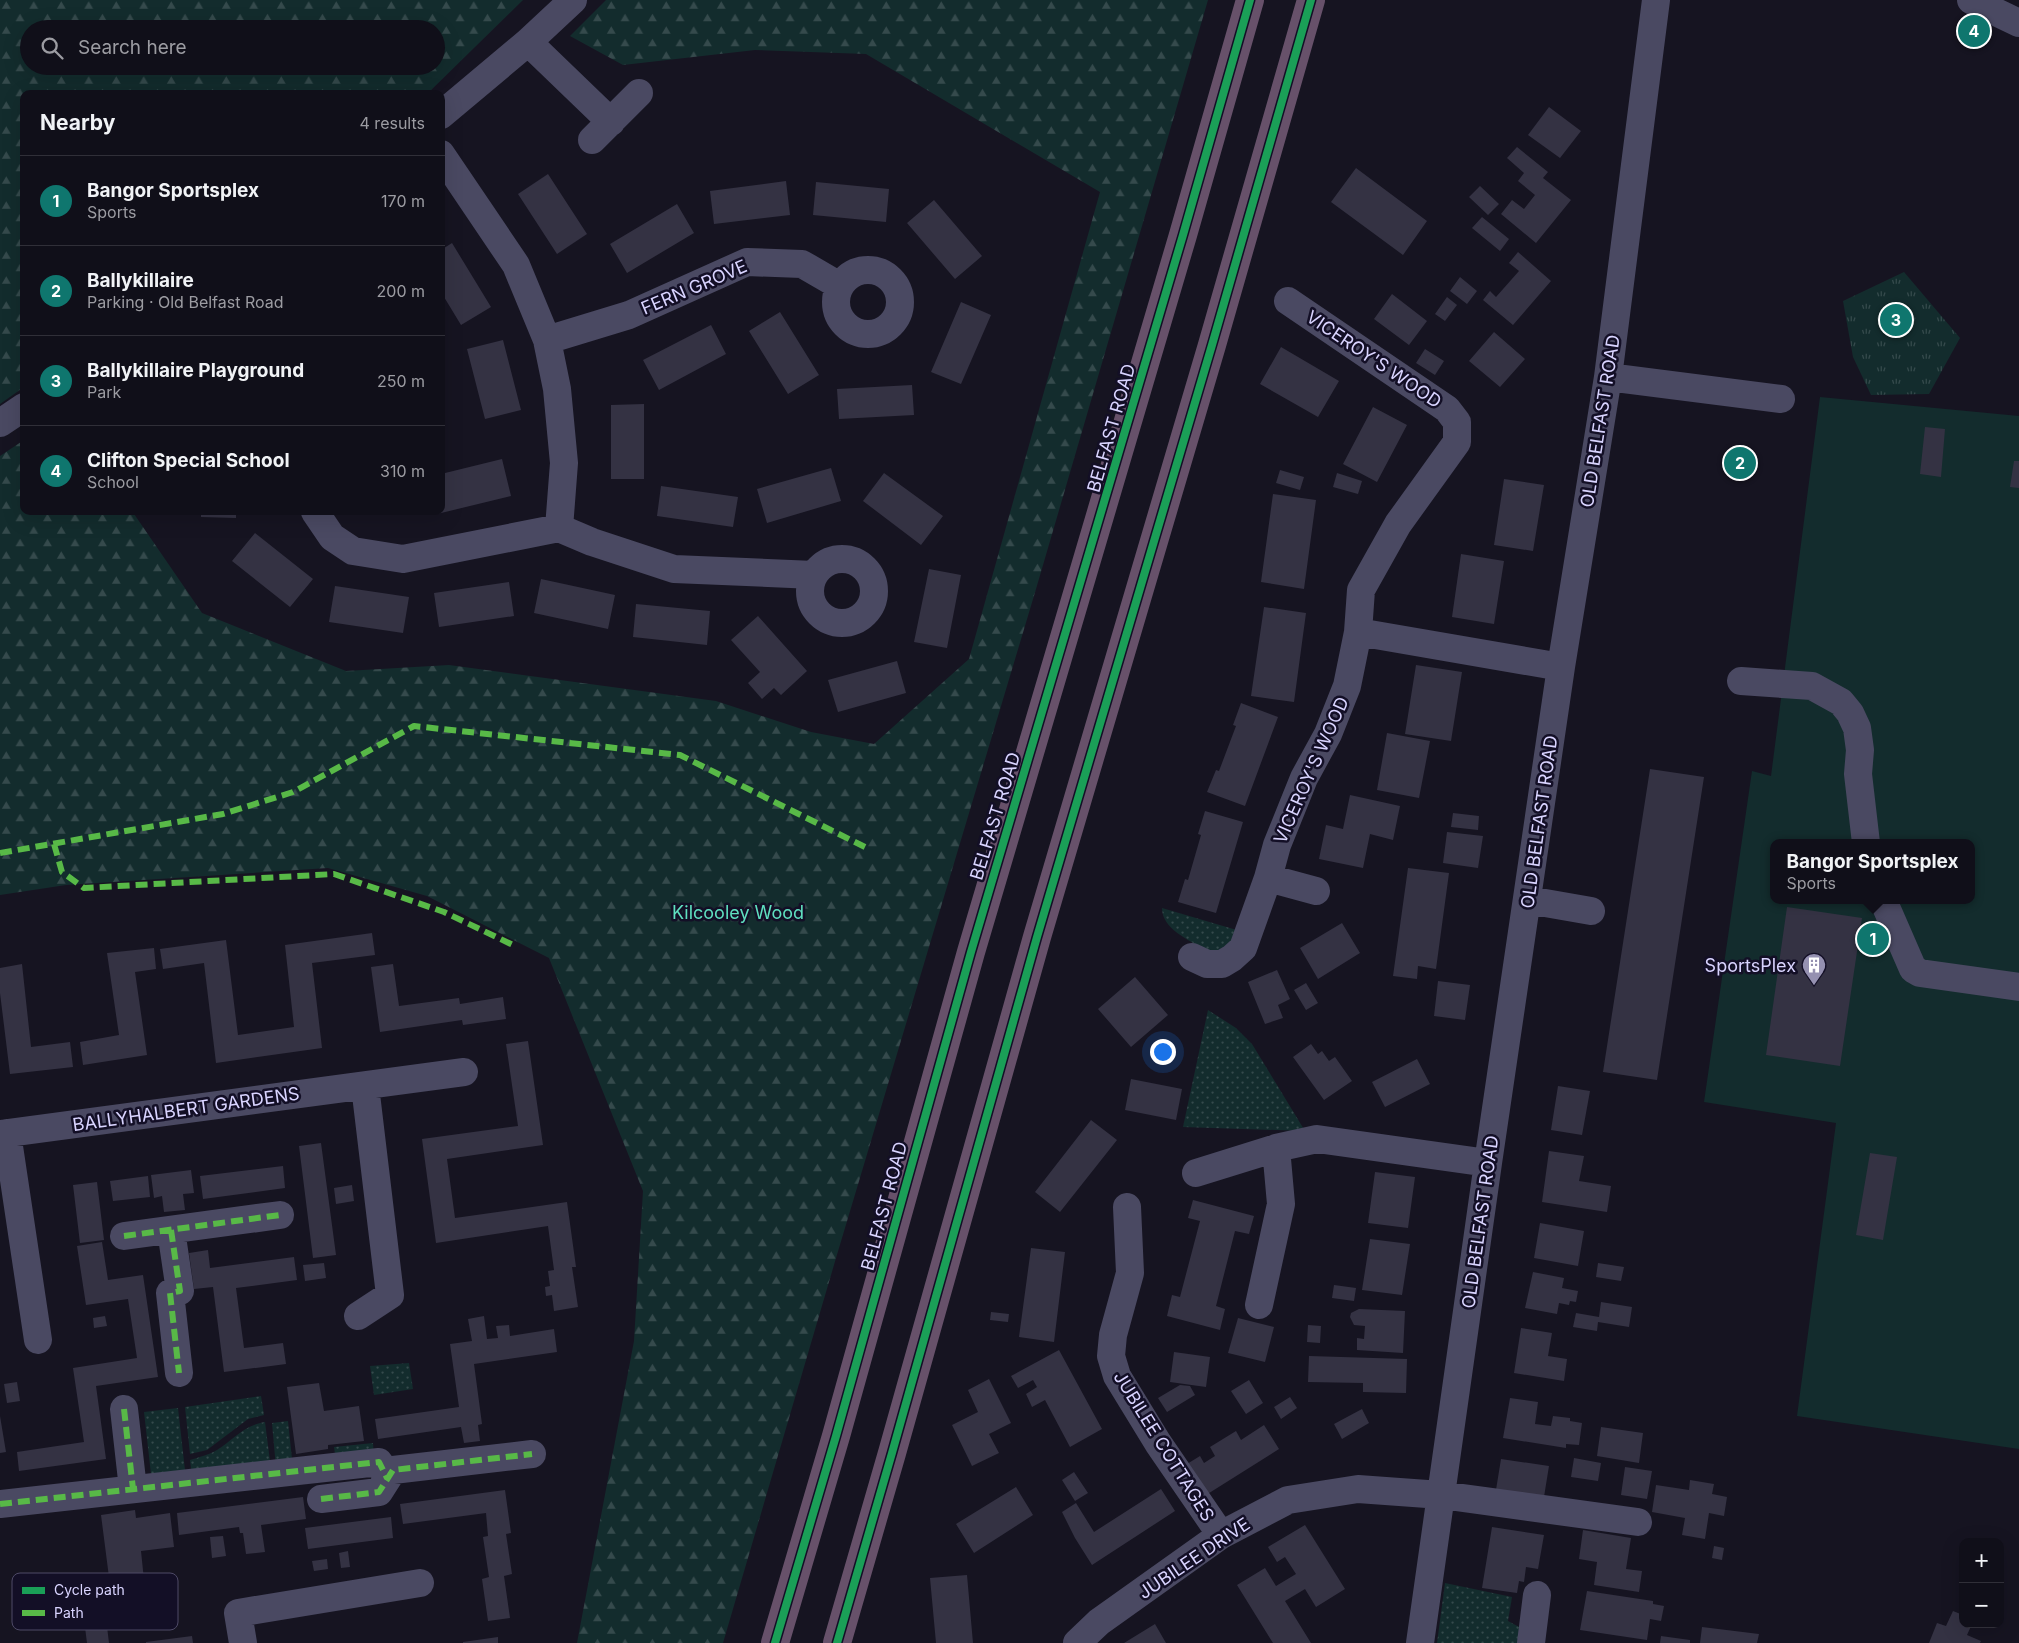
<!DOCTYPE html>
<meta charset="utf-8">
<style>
:root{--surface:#100f19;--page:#191822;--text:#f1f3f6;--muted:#9c9ca2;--line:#302f38;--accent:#0f766e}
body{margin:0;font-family:Inter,sans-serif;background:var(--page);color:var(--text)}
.controls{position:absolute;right:15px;bottom:15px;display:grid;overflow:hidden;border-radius:10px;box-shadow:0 5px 20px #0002}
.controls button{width:45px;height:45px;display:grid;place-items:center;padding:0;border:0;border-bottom:1px solid var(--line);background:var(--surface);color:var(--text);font:25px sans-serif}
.you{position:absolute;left:1162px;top:1051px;width:18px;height:18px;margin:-12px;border:4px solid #fff;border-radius:50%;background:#1a73e8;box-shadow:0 0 0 8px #1a73e833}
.badge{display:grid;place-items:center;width:32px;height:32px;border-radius:50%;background:var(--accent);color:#fff;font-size:16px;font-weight:700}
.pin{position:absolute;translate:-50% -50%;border:2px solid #fff;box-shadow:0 1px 5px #0006}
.popup{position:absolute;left:1770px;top:839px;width:205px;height:65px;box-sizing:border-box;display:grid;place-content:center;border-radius:10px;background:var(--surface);filter:drop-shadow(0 1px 4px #0005);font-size:16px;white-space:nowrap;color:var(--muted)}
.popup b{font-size:19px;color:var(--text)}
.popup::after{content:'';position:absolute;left:50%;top:100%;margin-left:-10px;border:10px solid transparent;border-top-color:var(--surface)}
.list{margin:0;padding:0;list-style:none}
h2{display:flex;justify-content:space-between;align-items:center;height:65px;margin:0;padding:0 20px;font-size:21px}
h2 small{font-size:16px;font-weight:400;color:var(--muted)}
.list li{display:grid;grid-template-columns:32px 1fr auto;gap:15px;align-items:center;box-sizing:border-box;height:90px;padding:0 20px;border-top:1px solid var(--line)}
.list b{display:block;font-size:19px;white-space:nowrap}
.list p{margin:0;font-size:16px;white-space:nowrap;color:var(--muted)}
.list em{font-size:16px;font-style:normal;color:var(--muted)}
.icon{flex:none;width:28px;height:28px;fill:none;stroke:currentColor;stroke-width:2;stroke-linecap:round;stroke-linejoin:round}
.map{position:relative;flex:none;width:2019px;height:1643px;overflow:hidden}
.search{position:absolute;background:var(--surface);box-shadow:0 5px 20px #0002;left:20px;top:20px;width:425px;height:55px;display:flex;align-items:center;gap:12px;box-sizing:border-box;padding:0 18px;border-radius:28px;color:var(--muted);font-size:19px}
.panel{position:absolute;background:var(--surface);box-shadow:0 5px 20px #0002;left:20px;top:90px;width:425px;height:425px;border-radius:10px}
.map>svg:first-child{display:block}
.grass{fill:url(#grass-dots)}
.forest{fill:url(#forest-firs);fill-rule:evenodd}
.park{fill:url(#park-tufts)}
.pitch{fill:#132c2d;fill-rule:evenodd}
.building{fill:#343243}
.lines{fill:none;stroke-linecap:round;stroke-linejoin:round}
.minor{stroke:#4a4962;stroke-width:28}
.highway{stroke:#67516a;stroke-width:28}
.quiet{stroke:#58b947;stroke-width:6;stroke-dasharray:12 6;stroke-linecap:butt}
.cycleway-casing{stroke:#130f26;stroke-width:11}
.cycleway{stroke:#1a9f57;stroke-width:8}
.labels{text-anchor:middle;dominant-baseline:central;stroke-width:5;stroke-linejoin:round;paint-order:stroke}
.street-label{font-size:18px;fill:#d9d4ff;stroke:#130f26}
.park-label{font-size:18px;fill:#5fe0c0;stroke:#130f26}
.poi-label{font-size:18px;fill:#d9d4ff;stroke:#130f26;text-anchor:end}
.key{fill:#130f26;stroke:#4e4a67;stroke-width:1}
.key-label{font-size:14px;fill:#d9d4ff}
</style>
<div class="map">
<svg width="2019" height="1643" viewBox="0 0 2019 1643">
<defs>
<pattern id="grass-dots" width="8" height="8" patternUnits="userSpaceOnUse" patternTransform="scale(1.25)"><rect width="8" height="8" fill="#132c2d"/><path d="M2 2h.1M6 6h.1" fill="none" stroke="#354a4c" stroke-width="1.8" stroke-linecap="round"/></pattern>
<pattern id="forest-firs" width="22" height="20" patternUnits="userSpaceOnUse" patternTransform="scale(1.25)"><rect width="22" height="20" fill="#132c2d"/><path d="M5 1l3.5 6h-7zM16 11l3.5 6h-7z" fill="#354a4c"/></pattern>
<pattern id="park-tufts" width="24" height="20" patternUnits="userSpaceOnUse" patternTransform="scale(1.25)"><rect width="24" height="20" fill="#132c2d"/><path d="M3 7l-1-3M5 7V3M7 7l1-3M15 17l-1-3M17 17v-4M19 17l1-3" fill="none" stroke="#354a4c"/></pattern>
</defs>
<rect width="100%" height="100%" fill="#161421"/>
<!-- grass -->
<path class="grass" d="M1162 908 1240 931 1225 950 1211 951 1204 949C1189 940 1162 929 1162 908Z
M1208 1010 1236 1028 1252 1044 1305 1131 1183 1127Z
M409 1363 413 1389 374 1395 370 1366Z
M261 1396 264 1415 248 1419 207 1450 190 1454 185 1407Z
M178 1408 186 1479 152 1483 144 1412Z
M288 1421 292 1459 335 1454 334 1447 373 1443 374 1458 276 1468 272 1423Z
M265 1422 271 1469 192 1478 190 1460C199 1457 209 1455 217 1450 233 1440 244 1425 265 1422Z
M1445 1583 1512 1597 1508 1621 1521 1628 1519 1643H1437Z"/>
<!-- forest -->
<path class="forest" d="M0 0H523L427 94H24V387L0 404ZM29 29H436V66H29Z
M606 0H1208L1036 589 836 1258 723 1643H577L634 1341 643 1191 549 958 427 896 328 868 66 885 0 895V456L24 440V511H132L202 613 346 671 449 665 716 701 811 732 874 744 969 659 1100 192 866 54 755 50 623 65 570 36Z"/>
<!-- park -->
<path class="park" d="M1904 272 1960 338 1929 394 1871 395 1853 357 1843 301Z"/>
<!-- pitch -->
<path class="pitch" d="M1820 397 2019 416V1449L1797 1416 1836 1123 1704 1102 1752 771 1771 776ZM1774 843H1972V900H1774Z"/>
<!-- building -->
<path class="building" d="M1549 107 1581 131 1560 158 1528 135Z
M1517 147 1548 172 1543 178 1571 200 1536 243 1501 214 1512 200 1524 209 1535 195 1518 181 1524 173 1507 158Z
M1356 168 1427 221 1403 255 1331 202Z
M548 174 587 234 557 254 518 194Z
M786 181 790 215 714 224 710 191Z
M816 182 889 189 886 222 813 215Z
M1480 186 1499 204 1488 215 1469 197Z
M934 200 982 256 955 279 907 223Z
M677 204 694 233 627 273 610 244Z
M1482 217 1509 239 1500 251 1472 228Z
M452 243 491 307 461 325 441 292V250Z
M1518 252 1551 281 1513 325 1483 300 1490 291 1496 297 1519 271 1509 263Z
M1460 277 1477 291 1467 304 1450 291Z
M1392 294 1427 321 1409 345 1374 319Z
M1447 297 1457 305 1445 321 1435 314Z
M961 302 991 315 961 384 931 372Z
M780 312 819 375 788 394 749 331Z
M711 325 726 354 659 390 643 360Z
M1494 332 1525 359 1500 387 1469 361Z
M503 340 521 410 485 419 467 349Z
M1281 347 1339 381 1318 417 1260 384Z
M1425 349 1444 361 1435 375 1416 363Z
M912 385 914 415 839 419 837 389Z
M644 404V479H611V405Z
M1373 407 1407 425 1377 482 1343 464Z
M1925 427 1945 429 1941 477 1920 474Z
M502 459 511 496 437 514 436 511H441V474Z
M2014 461H2019V488L2010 487Z
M831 468 841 501 767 523 757 489Z
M1280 470 1304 477 1300 490 1276 483Z
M884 473 943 516 921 545 863 501Z
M1337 473 1362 481 1358 494 1333 487Z
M1504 479 1544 485 1533 551 1494 545Z
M661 486 738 497 733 527 657 516Z
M1273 494 1316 500 1304 589 1261 582Z
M201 511H236V518L201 517Z
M255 533 313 579 290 607 232 561Z
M1461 554 1504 561 1494 624 1452 617Z
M929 569 961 575 947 648 914 642Z
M541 579 615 595 608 629 534 613Z
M509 582 514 616 439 627 434 593Z
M335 586 409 597 403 633 329 622Z
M636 604 710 611 707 645 633 637Z
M1264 607 1306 613 1294 702 1251 696Z
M758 616 807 671 781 695 774 688 762 699 748 683 760 672 731 640Z
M897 661 906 693 838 712 828 680Z
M1416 665 1462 672 1451 741 1405 734Z
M1241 703 1278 717 1245 806 1207 792 1216 770 1219 771 1236 726 1233 725Z
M1387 733 1430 741 1419 798 1377 790Z
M1650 769 1704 777 1657 1080 1603 1072Z
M1350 795 1400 806 1393 840 1370 834 1363 868 1319 859 1326 825 1343 829Z
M1205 811 1243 822 1216 913 1178 902 1185 879 1188 880 1201 835 1198 834Z
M1453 813 1479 816 1478 830 1451 827Z
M1447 832 1483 836 1478 868 1443 863Z
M1408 868 1449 873 1436 969 1418 966 1417 979 1393 976Z
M1787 907 1862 918 1840 1066 1766 1055Z
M1342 923 1360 953 1318 979 1300 948Z
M372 933 375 955 312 963 322 1048 216 1063 204 963 163 969 160 949 226 940 238 1035 294 1027 285 945Z
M154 948 156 969 135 972 147 1055 83 1065 80 1042 119 1035 107 953Z
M22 964 31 1047 70 1042 73 1067 10 1074 0 993V968Z
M393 964 399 1006 459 998 460 1004 503 997 506 1019 463 1025 462 1020 380 1032 371 967Z
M1277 970 1290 999 1278 1005 1283 1018 1265 1024 1248 982Z
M1135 977 1168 1015 1131 1047 1098 1009Z
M1438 981 1470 985 1465 1020 1434 1016Z
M1306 983 1318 1003 1306 1010 1294 990Z
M528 1041 543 1145 447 1159 455 1218 567 1202 576 1267H572L578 1307 554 1311 552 1295 546 1296 545 1287 550 1286 548 1271 554 1270 548 1226 436 1243 422 1139 518 1126 506 1044Z
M1311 1044 1318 1054 1322 1051 1329 1061 1335 1057 1352 1081 1324 1100 1293 1057Z
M1417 1059 1430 1084 1385 1107 1372 1082Z
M1131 1079 1182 1089 1176 1120 1125 1110Z
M1558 1086 1590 1091 1582 1135 1551 1130Z
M1091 1120 1117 1140 1060 1212 1035 1192Z
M321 1143 336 1255 313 1258 299 1146Z
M1549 1151 1584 1156 1579 1181 1611 1186 1607 1212 1542 1202Z
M1870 1153 1897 1157 1883 1240 1856 1235Z
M283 1166 285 1188 203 1199 200 1176Z
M191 1170 194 1193 183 1194 185 1210 164 1212 162 1196 154 1198 151 1175Z
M1375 1172 1415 1177 1408 1228 1368 1223Z
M148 1176 150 1197 113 1201 110 1181Z
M97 1182 104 1240 80 1243 73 1185Z
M352 1185 354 1201 336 1204 334 1188Z
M1193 1200 1254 1216 1249 1234 1235 1231 1216 1306 1225 1309 1220 1330 1167 1316 1172 1295 1180 1297 1200 1221 1188 1218Z
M1540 1223 1584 1231 1578 1266 1534 1258Z
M1370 1239 1410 1244 1402 1295 1362 1290Z
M102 1242 108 1280 143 1275 158 1377 96 1386 106 1459 19 1471 17 1452 84 1442 73 1368 137 1358 128 1299 86 1305 77 1246Z
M1031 1248 1065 1252 1054 1342 1019 1337Z
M208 1250 210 1268 294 1257 297 1280 236 1288 244 1348 283 1343 286 1364 224 1372 213 1287 194 1289 189 1253Z
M324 1263 326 1278 305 1281 303 1265Z
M1598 1263 1624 1267 1621 1281 1596 1277Z
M1533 1272 1564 1278 1562 1288 1578 1291 1576 1302 1570 1301 1569 1305 1559 1303 1557 1314 1525 1308Z
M1334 1285 1356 1288 1354 1301 1332 1298Z
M1601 1302 1632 1307 1629 1327 1598 1322 1597 1331 1573 1327 1576 1313 1599 1317Z
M1359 1309 1405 1311 1403 1353 1357 1350V1338L1364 1339 1365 1326 1354 1325 1350 1317 1351 1313Z
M991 1312 1009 1314 1008 1322 990 1320Z
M105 1316 107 1326 94 1328 93 1318Z
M484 1316 487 1339 498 1338 496 1326 509 1325 510 1336 554 1329 557 1352 474 1364 482 1424 478 1425 480 1441 464 1443 461 1427 378 1439 375 1419 459 1407 450 1344 472 1341 468 1319Z
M1238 1318 1274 1327 1265 1362 1228 1353Z
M1308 1325 1321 1326 1320 1343 1307 1342Z
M1521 1328 1552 1333 1548 1356 1567 1359 1564 1381 1514 1373Z
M1059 1350 1102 1429 1070 1447 1045 1400 1032 1407 1026 1394 1037 1387 1033 1380 1018 1388 1011 1376Z
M1174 1352 1210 1357 1206 1387 1170 1382Z
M1309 1356 1407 1359 1406 1393 1363 1392V1383L1308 1382Z
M989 1379 1011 1423 989 1434 999 1453 972 1466 952 1425 978 1412 968 1390Z
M1249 1380 1263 1403 1246 1414 1231 1391Z
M17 1382 20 1401 7 1403 4 1384Z
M319 1383 324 1411 359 1406 364 1441 328 1445V1449L296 1454 287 1387Z
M1180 1385 1190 1386 1195 1395 1167 1412 1158 1398Z
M1290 1397 1297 1408 1281 1419 1274 1407Z
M1510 1398 1538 1402 1535 1424 1551 1426 1553 1416 1570 1418V1421L1582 1423 1579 1445 1566 1444V1448L1503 1438Z
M1362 1409 1369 1423 1342 1439 1334 1424Z
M0 1416 6 1452 0 1453Z
M1264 1425 1279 1449 1206 1495 1187 1464 1200 1456 1204 1463 1215 1456 1210 1447 1236 1431 1241 1440Z
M1601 1427 1643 1433 1639 1463 1597 1456Z
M1574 1458 1601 1463 1598 1481 1571 1477Z
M1501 1459 1549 1466 1543 1503 1495 1496Z
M1625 1467 1652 1471 1647 1499 1621 1495Z
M1074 1472 1088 1493 1075 1501 1062 1480Z
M1690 1480 1714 1484 1712 1494 1727 1497 1724 1516 1709 1513 1705 1539 1682 1535 1685 1518 1652 1512 1656 1485 1689 1490Z
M1016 1487 1033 1515 974 1553 956 1524Z
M1161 1489 1175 1511 1092 1565 1075 1538 1062 1512 1076 1503 1094 1532Z
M505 1490 511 1533 506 1534 512 1574 504 1576 510 1618 488 1621 482 1579 489 1577 483 1537 488 1536 486 1513 403 1524 400 1504Z
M303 1497 306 1519 261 1525 265 1552 246 1554 243 1533H240L239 1527 179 1535 177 1513Z
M135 1510 136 1518 170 1513 174 1547 141 1551 144 1580 110 1585 101 1515Z
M391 1517 393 1538 308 1549 305 1528Z
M1305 1525 1345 1589 1316 1607 1305 1589 1285 1601 1311 1643H1273L1237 1585 1265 1568 1276 1586 1296 1574 1285 1557 1277 1562 1268 1547Z
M1492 1527 1544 1535 1538 1569 1526 1567 1524 1582 1519 1581 1517 1593 1482 1588Z
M1583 1530 1631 1538 1626 1569 1642 1571 1639 1592 1594 1585 1597 1562 1579 1559Z
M223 1536 226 1556 212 1558 210 1537Z
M1714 1546 1724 1548 1722 1560 1712 1558Z
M348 1551 350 1567 341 1568 339 1553Z
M327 1559 328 1569 314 1571 312 1561Z
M967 1575 973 1643H936L930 1578Z
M102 1585 109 1643H87L80 1588Z
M1587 1591 1653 1601V1604L1664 1606 1661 1621 1650 1619 1647 1640 1580 1630Z
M1953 1611 1963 1615V1624H1972L1967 1635 1981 1641 1980 1643H1929L1937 1623 1946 1626Z
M1155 1624 1166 1643H1124Z
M1702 1627 1759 1634 1757 1643H1700Z
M192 1636 193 1643H146V1642Z
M1661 1636 1690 1640V1643H1660Z
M498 1637V1643H463V1642Z"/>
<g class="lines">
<!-- minor -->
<path class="minor" d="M1971 0 2019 23
M528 42 611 122
M441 115 528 42 573 0
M592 140 639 93
M441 154 516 265 547 340 557 389 564 463 559 528
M836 302a32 32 0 1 1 64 0a32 32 0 1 1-64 0Z
M547 340 629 315 747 262 802 264 840 286
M1608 377 1781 399
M0 423 24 407
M315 512 332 537 353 551 403 559 559 528 592 542 674 569 814 575
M810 591a32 32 0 1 1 64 0a32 32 0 1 1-64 0Z
M1358 632 1561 667
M1741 681 1812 686 1841 702 1850 713 1857 728 1860 750 1858 774 1866 843
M1268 878 1316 891
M1528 900 1591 911
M1883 900 1913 969 1920 973 2019 987
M1192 957 1207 964H1222L1232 958 1243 948 1268 878 1277 845 1304 778 1328 734 1347 686 1358 632 1361 590 1398 524 1457 442V422L1447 409 1288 301
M7 1133 38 1340
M0 1134 464 1072
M1196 1173 1276 1148 1317 1139 1488 1163
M1127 1207 1130 1273 1113 1335 1111 1356 1117 1376 1158 1443 1221 1535
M171 1230 180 1291 170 1293 179 1373
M124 1236 280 1215
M1259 1305 1281 1204 1276 1148
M358 1316 390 1295 365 1086
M124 1409 133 1489
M321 1499 379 1492 393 1470 532 1454
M0 1504 379 1462 387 1478
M243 1643 238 1613 420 1583
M1077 1643 1099 1622 1221 1535 1288 1500 1358 1489 1441 1495 1638 1522
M1420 1643 1488 1163 1561 667 1608 377 1656 0
M1531 1643 1537 1595"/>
<!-- highway -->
<path class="highway" d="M775 1643 836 1436 971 952 1183 235 1250 0
M837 1643 892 1453 1037 937 1212 345 1311 0"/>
<!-- quiet -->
<path class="quiet" d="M54 844 62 872 84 888 334 874 444 912 513 945
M0 853 223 814 293 792 414 726 680 755 865 847
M171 1230 180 1291 170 1293 179 1373
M124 1236 280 1215
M124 1409 133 1489
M321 1499 379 1492 393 1470 532 1454
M0 1504 379 1462 387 1478"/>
<!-- cycleway casing -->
<g class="cycleway-casing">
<path id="cycleway" d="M775 1643 836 1436 971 952 1183 235 1250 0
M837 1643 892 1453 1037 937 1212 345 1311 0"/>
</g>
<!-- cycleway -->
<use href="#cycleway" class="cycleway"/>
</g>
<!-- icons -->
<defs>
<g id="building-pin" transform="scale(1.25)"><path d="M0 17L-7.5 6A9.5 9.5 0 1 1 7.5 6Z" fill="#9591b1" stroke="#130f26"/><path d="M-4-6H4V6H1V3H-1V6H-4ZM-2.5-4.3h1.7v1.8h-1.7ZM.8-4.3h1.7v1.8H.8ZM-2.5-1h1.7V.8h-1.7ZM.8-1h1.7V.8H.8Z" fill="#fff"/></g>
</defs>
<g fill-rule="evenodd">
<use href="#building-pin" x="1814" y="965"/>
</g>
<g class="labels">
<!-- street labels -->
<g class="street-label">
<text transform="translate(694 287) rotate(-23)">FERN GROVE</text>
<text transform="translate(1374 359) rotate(34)">VICEROY'S WOOD</text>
<text transform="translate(1600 421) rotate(-81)">OLD BELFAST ROAD</text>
<text transform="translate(1111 428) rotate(-74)">BELFAST ROAD</text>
<text transform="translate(1311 770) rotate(-66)">VICEROY'S WOOD</text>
<text transform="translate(995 816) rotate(-73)">BELFAST ROAD</text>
<text transform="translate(1539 822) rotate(-82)">OLD BELFAST ROAD</text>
<text transform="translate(186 1109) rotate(-8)">BALLYHALBERT GARDENS</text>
<text transform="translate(884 1206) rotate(-75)">BELFAST ROAD</text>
<text transform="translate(1480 1222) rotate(-82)">OLD BELFAST ROAD</text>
<text transform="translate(1164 1446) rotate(58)">JUBILEE COTTAGES</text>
<text transform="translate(1194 1558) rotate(-34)">JUBILEE DRIVE</text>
</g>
<!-- park labels -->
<g class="park-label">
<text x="738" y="912">Kilcooley Wood</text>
</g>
<!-- poi labels -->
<g class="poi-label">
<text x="1796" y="965">SportsPlex</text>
</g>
</g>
<!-- legend -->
<rect x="12" y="1573" width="166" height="57" rx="8" class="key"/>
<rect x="22" y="1587" width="23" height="7" fill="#1a9f57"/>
<rect x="22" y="1610" width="23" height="6" fill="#58b947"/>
<g class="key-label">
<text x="54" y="1595">Cycle path</text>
<text x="54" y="1618">Path</text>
</g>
</svg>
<div class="controls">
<button>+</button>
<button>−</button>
</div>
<div class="you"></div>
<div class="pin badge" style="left:1873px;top:939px">1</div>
<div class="popup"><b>Bangor Sportsplex</b>Sports</div>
<div class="pin badge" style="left:1740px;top:463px">2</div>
<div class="pin badge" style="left:1896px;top:320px">3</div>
<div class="pin badge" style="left:1974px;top:31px">4</div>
<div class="search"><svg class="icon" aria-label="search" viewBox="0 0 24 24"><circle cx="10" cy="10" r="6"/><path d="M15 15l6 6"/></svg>Search here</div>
<section class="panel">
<h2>Nearby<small>4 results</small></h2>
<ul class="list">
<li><span class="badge">1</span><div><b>Bangor Sportsplex</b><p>Sports</p></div><em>170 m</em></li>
<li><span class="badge">2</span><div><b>Ballykillaire</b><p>Parking · Old Belfast Road</p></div><em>200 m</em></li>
<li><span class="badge">3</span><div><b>Ballykillaire Playground</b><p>Park</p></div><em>250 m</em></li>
<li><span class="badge">4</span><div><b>Clifton Special School</b><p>School</p></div><em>310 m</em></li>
</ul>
</section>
</div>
